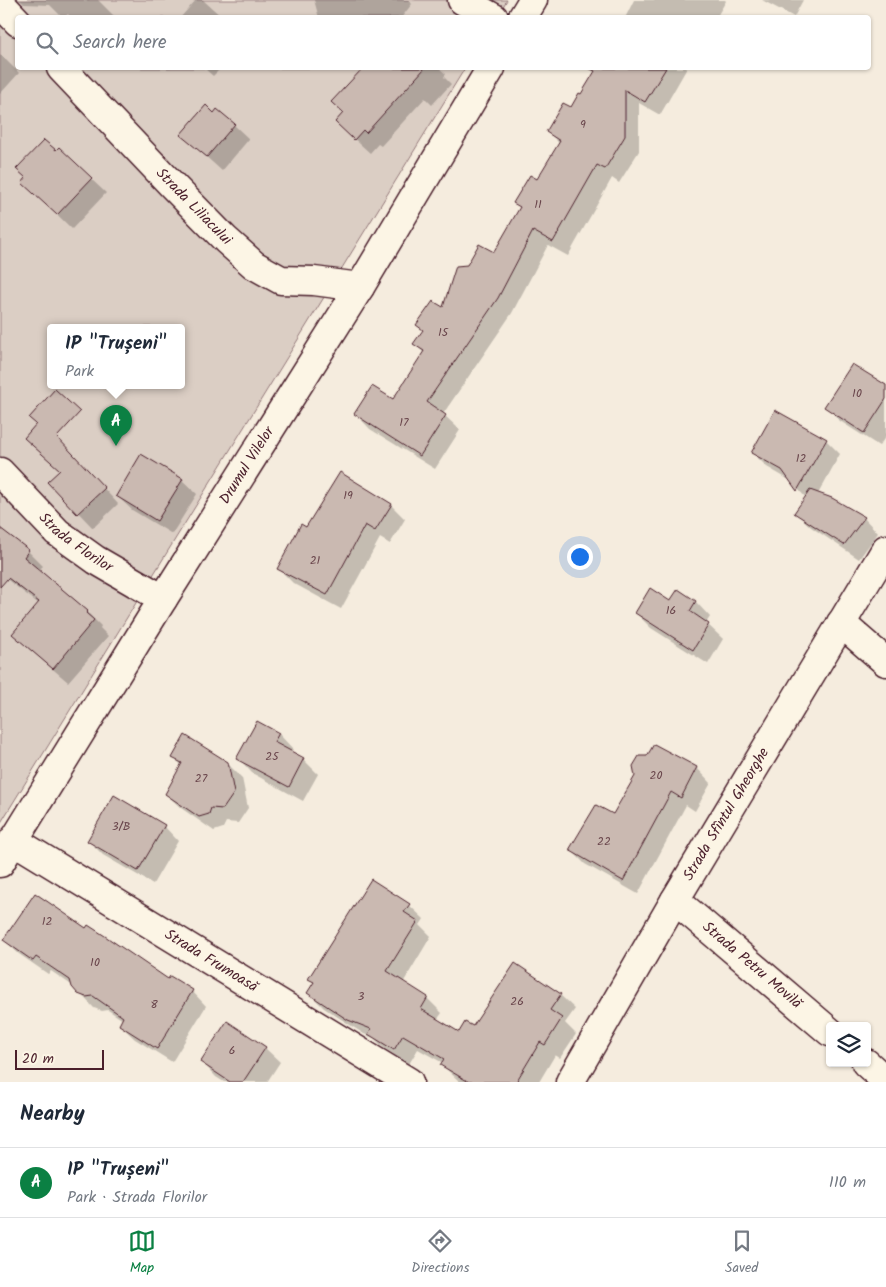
<!DOCTYPE html>
<meta charset="utf-8">
<style>
:root{--surface:#fff;--page:#f2f2f3;--text:#1f2937;--muted:#747a83;--line:#e0e1e3;--accent:#0b8043}
body{margin:0;font-family:Kalam,sans-serif;background:var(--page);color:var(--text)}
.controls{position:absolute;right:15px;bottom:15px;display:grid;overflow:hidden;border-radius:5px;box-shadow:0 1px 4px #0004}
.controls button{width:45px;height:45px;display:grid;place-items:center;padding:0;border:0;border-bottom:1px solid var(--line);background:var(--surface);color:var(--text);font:25px sans-serif}
.scale{position:absolute;left:15px;bottom:12px;width:89px;box-sizing:border-box;padding-left:5px;border:2px solid #4a1f2b;border-top:0;font-size:14px;line-height:18px;white-space:nowrap;color:#4a1f2b;-webkit-text-stroke:4px #fcf5e5;paint-order:stroke}
.you{position:absolute;left:579px;top:556px;width:18px;height:18px;margin:-12px;border:4px solid #fff;border-radius:50%;background:#1a73e8;box-shadow:0 0 0 8px #1a73e833}
.badge{display:grid;place-items:center;width:32px;height:32px;border-radius:50%;background:var(--accent);color:#fff;font-size:16px;font-weight:700}
.pin{position:absolute;translate:-50% -41px;filter:drop-shadow(0 1px 2px #0008)}
.pin::after{content:'';position:absolute;top:26px;width:18px;height:15px;background:inherit;clip-path:polygon(0 0,100% 0,50% 100%)}
.popup{position:absolute;left:47px;top:324px;width:138px;height:65px;box-sizing:border-box;display:grid;place-content:center;border-radius:5px;background:var(--surface);filter:drop-shadow(0 1px 4px #0005);font-size:16px;white-space:nowrap;color:var(--muted)}
.popup b{font-size:19px;color:var(--text)}
.popup::after{content:'';position:absolute;left:50%;top:100%;margin-left:-10px;border:10px solid transparent;border-top-color:var(--surface)}
.list{margin:0;padding:0;list-style:none}
h2{display:flex;justify-content:space-between;align-items:center;height:65px;margin:0;padding:0 20px;font-size:21px}
h2 small{font-size:16px;font-weight:400;color:var(--muted)}
.list li{display:grid;grid-template-columns:32px 1fr auto;gap:15px;align-items:center;box-sizing:border-box;height:70px;padding:0 20px;border-top:1px solid var(--line)}
.list b{display:block;font-size:19px;white-space:nowrap}
.list p{margin:0;font-size:16px;white-space:nowrap;color:var(--muted)}
.list em{font-size:16px;font-style:normal;color:var(--muted)}
.icon{flex:none;width:28px;height:28px;fill:none;stroke:currentColor;stroke-width:2;stroke-linecap:round;stroke-linejoin:round}
.map{position:relative;flex:none;width:886px;height:1082px;overflow:hidden}
.search{position:absolute;background:var(--surface);box-shadow:0 1px 4px #0004;left:15px;right:15px;top:15px;height:55px;display:flex;align-items:center;gap:12px;box-sizing:border-box;padding:0 18px;border-radius:5px;color:var(--muted);font-size:19px}
.sheet{height:135px;background:var(--surface)}
nav{display:flex;justify-content:space-around;align-items:center;box-sizing:border-box;height:70px;border-top:1px solid var(--line);background:var(--surface);font-size:14px;color:var(--muted)}
nav a{display:grid;justify-items:center;gap:2px}
nav .on{color:var(--accent)}
.map>svg:first-child{display:block}
.green{fill:#dbcec4;stroke:#927678;fill-rule:evenodd}
.shadow{fill:#0003}
.building{fill:#cab9b1;stroke:#4a1f2b}
.lines{fill:none;stroke-linecap:round;stroke-linejoin:round}
.street-casing{stroke:#4a1f2b;stroke-width:31}
.street{stroke:#fcf5e5;stroke-width:28}
.labels{text-anchor:middle;dominant-baseline:central;stroke-width:5;stroke-linejoin:round;paint-order:stroke}
.number-label{font-size:12px;fill:#6a464c}
.street-label{font-size:15px;fill:#4a1f2b;stroke:#fcf5e5}
</style>
<div class="map">
<svg width="886" height="1082" viewBox="0 0 886 1082">
<rect width="100%" height="100%" fill="#f5ecde"/>
<filter id="ink" filterUnits="userSpaceOnUse"><feTurbulence type="fractalNoise" baseFrequency=".02" numOctaves="2"/><feDisplacementMap in="SourceGraphic" scale="10" xChannelSelector="R" yChannelSelector="G"/><feConvolveMatrix kernelMatrix="1 2 1 2 8 2 1 2 1" color-interpolation-filters="sRGB"/></filter>
<g filter="url(#ink)">
<!-- green -->
<path class="green" d="M0 0H507L496 18H18V68H465L0 824ZM51 327H181V385H51Z"/>
<!-- shadow -->
<path class="shadow" d="M20 0H98L116 18H71L68 14 63 18 50 5 24 4Z
M196 0H203L223 18H180Z
M314 0H408L412 4 401 18H319Z
M634 0H725L726 1 716 18H625Z
M762 0H803L794 17Z
M0 54 19 73 0 94Z
M204 68H221L213 76Z
M362 68H439L446 74 444 77 451 84 432 105 425 98 381 146 378 144 370 153 351 136 345 113 364 69Z
M598 68H687L660 115 639 103V151L619 183 612 178 568 256 548 245 512 313 443 414 460 430 435 469 370 429 356 414 394 401 424 353 415 344 443 309 468 267 494 254 521 208 515 203 538 181 560 144 548 132 572 109Z
M214 114 234 125 249 139 222 171 182 135Z
M91 179 106 193 72 229 39 197Z
M886 387V436L879 446 840 421 826 406Z
M826 440 840 454 818 494 832 499 864 518 878 533 859 559 811 527 796 513 806 498 791 481 767 467 752 452Z
M89 472 118 504 93 528 49 482Z
M182 480 197 494 172 534 132 510 117 496Z
M391 505 405 519 390 544 380 538 341 609 293 583 279 569 307 529Z
M2 531 28 551 43 566 38 571 87 612 101 626 100 628 108 636 68 682 28 648 13 634 39 604 0 574V534Z
M678 591 696 602 710 617 706 623 723 639 708 664 651 628 636 613 671 602Z
M258 722 279 734 293 749 291 753 304 760 318 774 303 801 252 773 238 758Z
M655 745 697 768 711 783 695 811 686 805 638 894 585 864 571 850 614 816Z
M174 757 227 763 242 778 248 808 238 823 226 822 223 828 214 831 181 808 166 794 182 766Z
M164 826 178 841 153 884 103 855 89 841Z
M409 905 424 919 420 925 431 936 403 983 427 998 442 1013 437 1020 460 1034 560 995 575 1009 565 1023 576 1034 560 1058 555 1055 539 1082H460L442 1065 443 1063 418 1049 409 1064 384 1048 374 1038 364 1034 324 1008 309 993 315 984 310 979Z
M86 929 168 981 192 991 206 1006 172 1062 135 1039 120 1025 123 1020 108 1010 102 1011 94 1008 73 986 51 971 48 974 19 954 4 940Z
M265 1048 280 1062 267 1082H224L216 1077 202 1062Z"/>
<!-- building -->
<path class="building" d="M363 68H425L366 133 363 130 354 140 335 122 343 113 331 102Z
M588 68H666L645 102 625 90V136L605 169 597 165 553 242 533 231 498 298 427 402 446 415 420 456 354 414 372 386 393 399 424 351 413 344 423 330 416 325 433 301 443 307 456 266 467 265 479 244 494 252 520 207 513 203 530 175 537 179 560 141 546 132 563 103 571 107 579 93 581 94 595 71Z
M206 105 214 113 217 109 235 124 207 157 180 135Z
M44 140 56 150 59 147 92 178 57 215 22 183 26 178 16 169Z
M852 364 886 385V399L864 433 824 407Z
M55 389 80 412 57 437 105 488 77 514 47 482 60 470 24 438 36 424 29 418Z
M775 410 827 439 797 491 782 470 751 453Z
M141 454 183 479 157 521 116 496Z
M340 472 392 504 375 531 365 525 327 595 277 569 301 524 306 527Z
M810 490 832 498 865 517 844 545 794 513Z
M0 528 29 550 24 557 88 611 86 613 94 620 53 669 12 634 39 602 8 578 0 587Z
M650 588 670 601 678 589 696 601 690 611 709 624 693 650 635 613Z
M257 721 279 733 274 742 304 758 289 787 236 759Z
M185 735 228 762 234 793 223 809 211 808 209 814 199 817 165 794 182 763 172 758Z
M654 744 697 767 681 798 671 792 623 881 569 850 596 805 613 814 635 776 633 766 639 756H647Z
M114 795 165 825 138 871 87 841Z
M371 879 410 904 404 912 418 921 387 971 428 997 421 1009 459 1032 465 1022 473 1026 515 963 561 994 550 1010 562 1018 545 1045 540 1042 516 1082H469L440 1065 444 1059 403 1035 394 1050 368 1034 371 1029 348 1020 307 993 314 982 308 979Z
M35 893 86 928 88 925 105 936 168 979 170 976 193 990 157 1049 119 1025 123 1017 93 996 86 997 78 994 72 987 70 980 36 957 33 961 3 940Z
M227 1021 266 1047 243 1082H230L200 1062Z"/>
<g class="lines">
<!-- street casing -->
<g class="street-casing">
<g id="street">
<path d="M462 0 494 18"/>
<path d="M0 3 18 22"/>
<path d="M522 18 533 0"/>
<path id="s1" d="M61 68 173 186 226 240 254 265 281 280 314 281 360 287"/>
<path id="s2" d="M0 472 57 532 96 560 163 599"/>
<path d="M841 623 886 662"/>
<path id="s3" d="M13 840 409 1082"/>
<path id="s4" d="M0 863 163 599 360 287 491 68"/>
<path id="s5" d="M675 900 830 1032"/>
<path d="M866 1063 886 1081"/>
<path id="s6" d="M570 1082 675 900 886 549"/>
</g>
</g>
<!-- street -->
<use href="#street" class="street"/>
</g>
</g>
<g class="labels">
<!-- number labels -->
<g class="number-label">
<text x="583" y="124">9</text>
<text x="538" y="204">11</text>
<text x="443" y="332">15</text>
<text x="857" y="393">10</text>
<text x="404" y="422">17</text>
<text x="801" y="458">12</text>
<text x="348" y="495">19</text>
<text x="315" y="560">21</text>
<text x="671" y="610">16</text>
<text x="272" y="756">25</text>
<text x="656" y="775">20</text>
<text x="201" y="778">27</text>
<text x="121" y="826">3/B</text>
<text x="604" y="841">22</text>
<text x="47" y="921">12</text>
<text x="95" y="962">10</text>
<text x="361" y="996">3</text>
<text x="517" y="1001">26</text>
<text x="154" y="1004">8</text>
<text x="232" y="1050">6</text>
</g>
<!-- street labels -->
<g class="street-label">
<text stroke="none"><textPath href="#s1" startOffset="192">Strada Liliacului</textPath></text>
<text stroke="none"><textPath href="#s4" startOffset="468">Drumul Vilelor</textPath></text>
<text stroke="none"><textPath href="#s2" startOffset="104">Strada Florilor</textPath></text>
<text stroke="none"><textPath href="#s6" startOffset="310">Strada Sfîntul Gheorghe</textPath></text>
<text stroke="none"><textPath href="#s3" startOffset="232">Strada Frumoasă</textPath></text>
<text stroke="none"><textPath href="#s5" startOffset="101">Strada Petru Movilă</textPath></text>
</g>
</g>
</svg>
<div class="controls">
<button><svg class="icon" aria-label="layers" viewBox="0 0 24 24"><path d="M12 4l9 5-9 5-9-5zM3 14l9 5 9-5"/></svg></button>
</div>
<div class="scale">20 m</div>
<div class="you"></div>
<div class="pin badge" style="left:116px;top:446px">A</div>
<div class="popup"><b>IP &quot;Trușeni&quot;</b>Park</div>
<div class="search"><svg class="icon" aria-label="search" viewBox="0 0 24 24"><circle cx="10" cy="10" r="6"/><path d="M15 15l6 6"/></svg>Search here</div>
</div>
<section class="sheet">
<h2>Nearby<small></small></h2>
<ul class="list">
<li><span class="badge">A</span><div><b>IP &quot;Trușeni&quot;</b><p>Park · Strada Florilor</p></div><em>110 m</em></li>
</ul>
</section>
<nav>
<a class="on"><svg class="icon" aria-label="map" viewBox="0 0 24 24"><path d="M3 6l6-2 6 2 6-2v14l-6 2-6-2-6 2zM9 4v14M15 6v14"/></svg>Map</a>
<a><svg class="icon" aria-label="directions" viewBox="0 0 24 24"><path d="M12 3l9 9-9 9-9-9zM9 14v-3h6M13 9l2 2-2 2"/></svg>Directions</a>
<a><svg class="icon" aria-label="saved" viewBox="0 0 24 24"><path d="M7 4h10v16l-5-4-5 4z"/></svg>Saved</a>
</nav>
